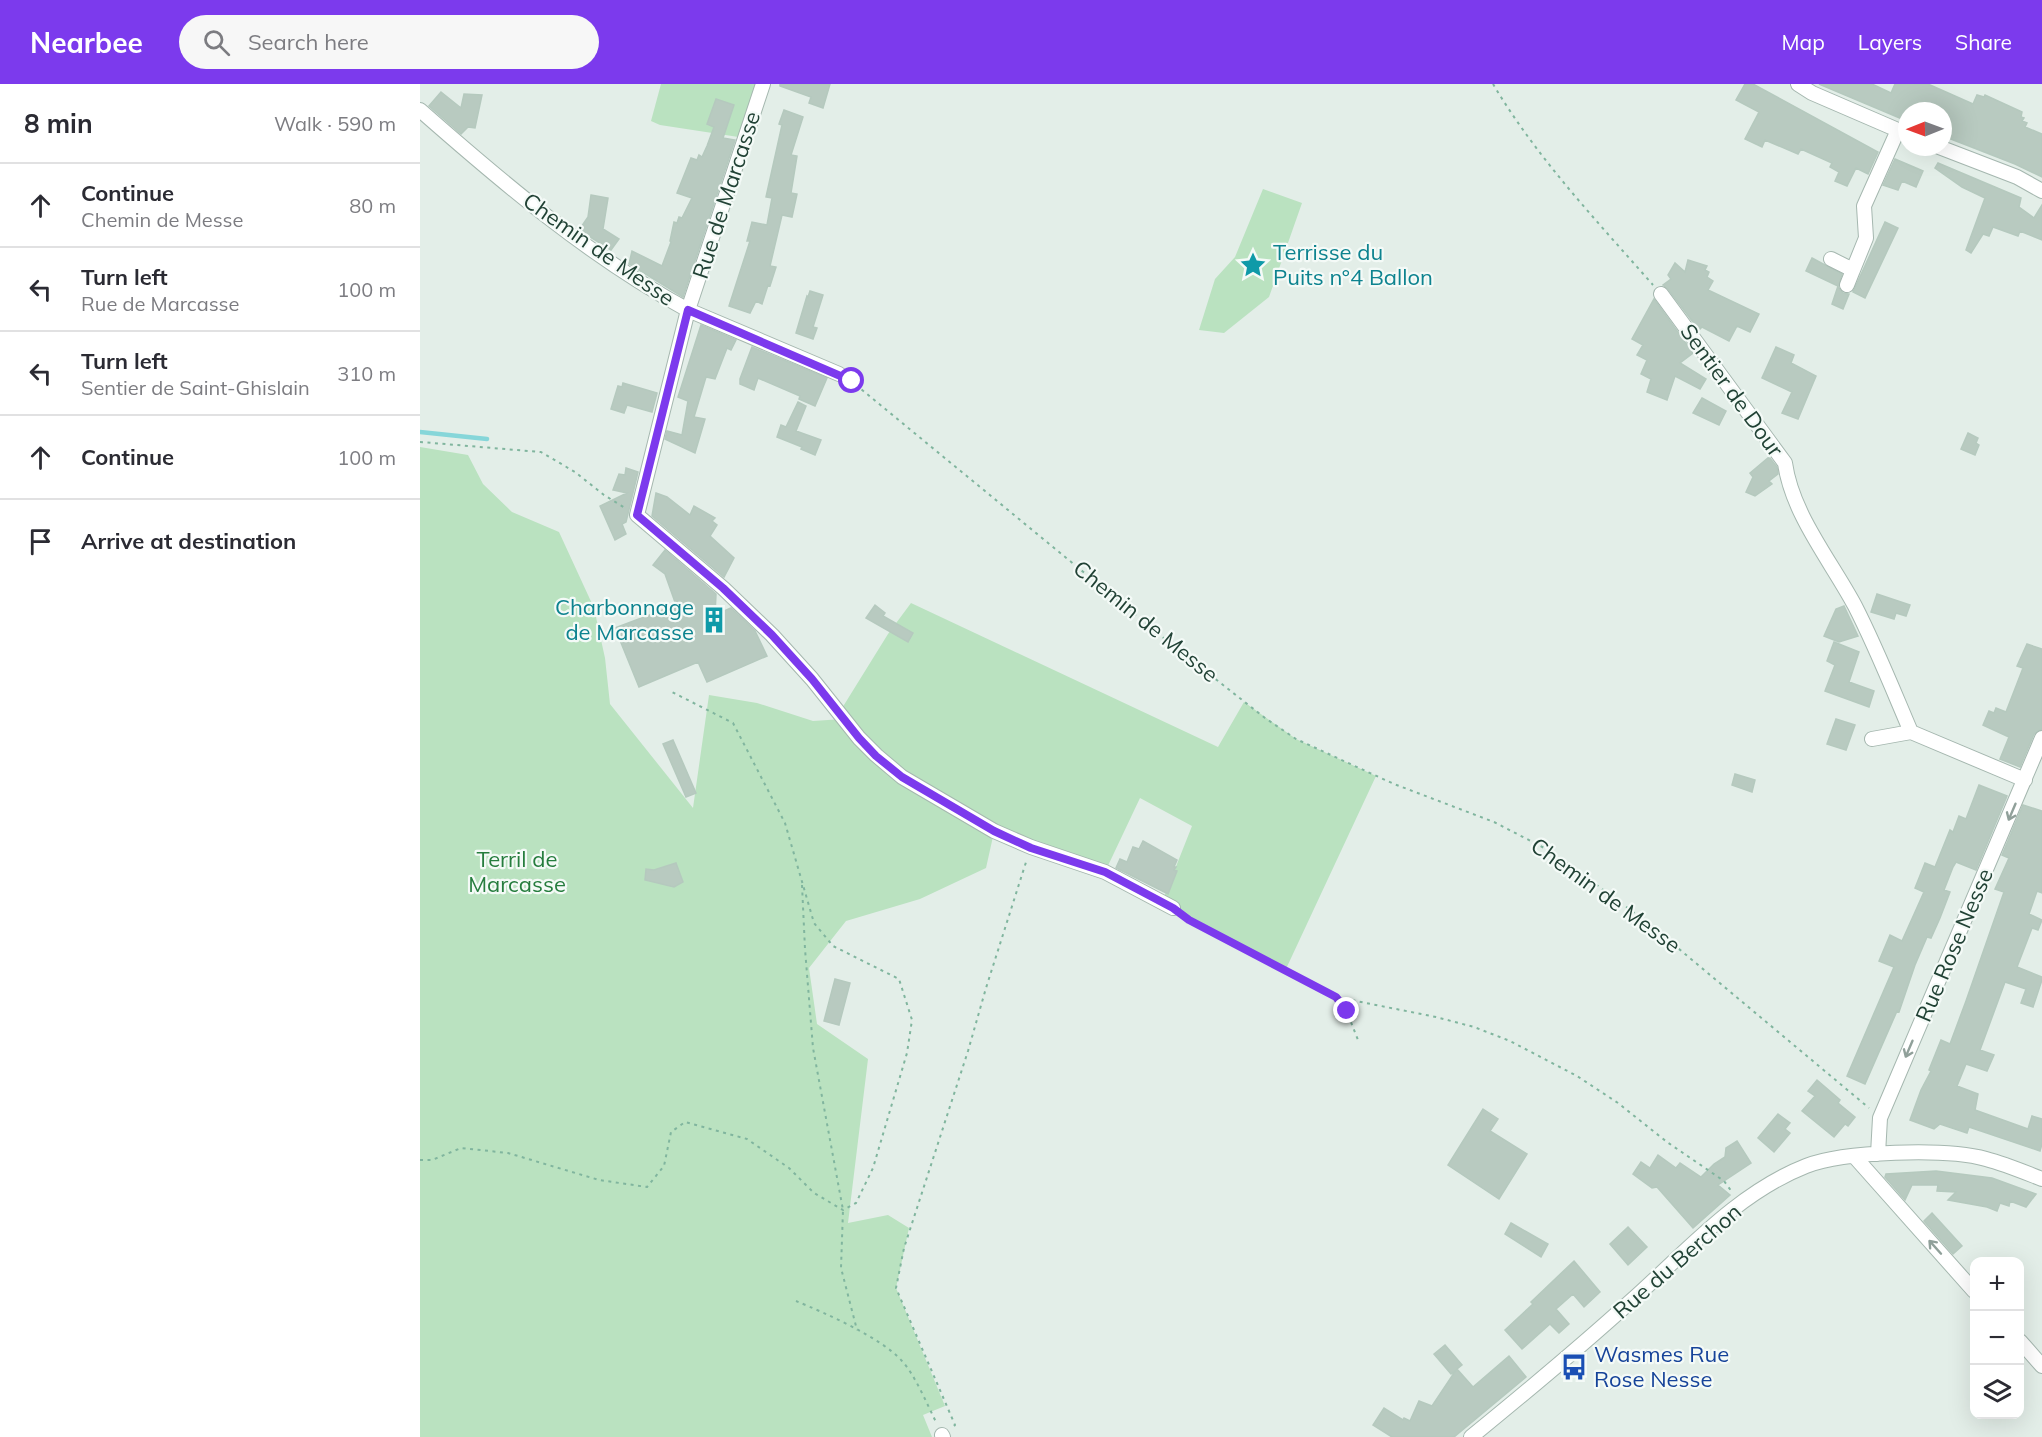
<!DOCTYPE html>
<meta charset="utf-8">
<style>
:root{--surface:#fff;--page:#f7f7f7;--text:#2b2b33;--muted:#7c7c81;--line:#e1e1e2;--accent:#7c3aed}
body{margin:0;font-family:Mulish,sans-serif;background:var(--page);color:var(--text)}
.controls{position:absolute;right:18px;bottom:18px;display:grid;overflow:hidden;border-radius:12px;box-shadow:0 6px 24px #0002}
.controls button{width:54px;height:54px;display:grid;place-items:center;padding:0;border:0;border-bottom:2px solid var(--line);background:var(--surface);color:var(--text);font:30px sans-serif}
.compass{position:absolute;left:1478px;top:18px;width:54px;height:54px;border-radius:50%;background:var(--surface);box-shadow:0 6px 24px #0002;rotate:269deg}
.stop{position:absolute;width:18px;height:18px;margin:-14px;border:4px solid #7c3aed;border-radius:50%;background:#fff}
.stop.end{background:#7c3aed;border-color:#fff;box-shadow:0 2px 6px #0008}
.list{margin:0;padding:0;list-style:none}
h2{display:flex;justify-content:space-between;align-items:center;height:78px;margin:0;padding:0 24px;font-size:26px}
h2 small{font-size:20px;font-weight:400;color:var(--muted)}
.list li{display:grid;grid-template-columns:39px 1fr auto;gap:18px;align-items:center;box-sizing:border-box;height:84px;padding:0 24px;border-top:2px solid var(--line)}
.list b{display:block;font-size:22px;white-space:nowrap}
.list p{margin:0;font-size:20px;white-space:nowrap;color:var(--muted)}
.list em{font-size:20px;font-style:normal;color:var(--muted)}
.icon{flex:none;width:33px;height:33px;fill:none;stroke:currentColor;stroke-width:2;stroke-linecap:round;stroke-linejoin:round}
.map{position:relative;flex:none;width:1622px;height:1353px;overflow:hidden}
header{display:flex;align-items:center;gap:36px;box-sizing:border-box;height:84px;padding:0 30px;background:var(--accent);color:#fff}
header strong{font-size:28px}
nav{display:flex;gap:33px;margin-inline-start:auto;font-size:21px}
.search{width:420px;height:54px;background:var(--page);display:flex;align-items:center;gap:15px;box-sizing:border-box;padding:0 21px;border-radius:33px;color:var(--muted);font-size:22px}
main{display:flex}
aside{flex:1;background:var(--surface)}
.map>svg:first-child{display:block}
.green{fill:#bae2c0}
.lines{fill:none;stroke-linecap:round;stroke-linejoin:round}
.stream{stroke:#86d6d9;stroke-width:4.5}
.building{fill:#b8cac0;stroke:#b5c9be;stroke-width:1.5}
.minor-casing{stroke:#a5b7af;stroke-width:16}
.path{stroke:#80b59e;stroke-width:2;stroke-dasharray:3 4.5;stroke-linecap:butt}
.minor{stroke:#fff;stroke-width:14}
.oneway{stroke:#90a09a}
.route{stroke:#7c3aed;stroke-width:8}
.labels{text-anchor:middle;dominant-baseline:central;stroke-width:4.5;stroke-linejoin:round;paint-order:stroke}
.street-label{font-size:22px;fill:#214235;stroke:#f4faf7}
.culture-label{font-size:22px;fill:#0d838f;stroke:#f4faf7;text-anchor:start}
.park-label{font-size:22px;fill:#267d3e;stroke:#f4faf7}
.transit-label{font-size:22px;fill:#164399;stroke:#f4faf7;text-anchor:start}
</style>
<header>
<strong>Nearbee</strong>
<div class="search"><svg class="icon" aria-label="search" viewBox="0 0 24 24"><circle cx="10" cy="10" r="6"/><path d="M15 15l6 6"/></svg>Search here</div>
<nav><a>Map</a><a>Layers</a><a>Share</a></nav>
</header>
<main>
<aside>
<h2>8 min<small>Walk · 590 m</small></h2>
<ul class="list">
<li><svg class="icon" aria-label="ahead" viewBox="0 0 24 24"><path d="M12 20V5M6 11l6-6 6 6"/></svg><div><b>Continue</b><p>Chemin de Messe</p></div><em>80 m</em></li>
<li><svg class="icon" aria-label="left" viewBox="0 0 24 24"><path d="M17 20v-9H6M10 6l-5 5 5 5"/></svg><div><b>Turn left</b><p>Rue de Marcasse</p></div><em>100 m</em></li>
<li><svg class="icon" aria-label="left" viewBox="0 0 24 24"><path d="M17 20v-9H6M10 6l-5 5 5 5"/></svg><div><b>Turn left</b><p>Sentier de Saint-Ghislain</p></div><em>310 m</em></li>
<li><svg class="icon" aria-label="ahead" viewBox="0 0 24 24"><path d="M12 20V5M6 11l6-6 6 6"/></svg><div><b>Continue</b></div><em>100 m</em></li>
<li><svg class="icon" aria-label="arrive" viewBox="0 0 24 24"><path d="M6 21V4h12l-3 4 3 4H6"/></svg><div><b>Arrive at destination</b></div></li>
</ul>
</aside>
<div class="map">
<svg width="1622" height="1353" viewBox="0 0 1622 1353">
<rect width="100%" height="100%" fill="#e3eee8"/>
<!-- green -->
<path class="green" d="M241 0H343L325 54 240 41 231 37Z
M843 105 882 119 849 213 804 249 779 246 795 195 815 173Z
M0 363 48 371 63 400 92 428 139 448 174 524 185 574 190 620 273 724 289 611 337 619 393 637 423 635 419 629 468 550 491 519 798 663 824 618 876 655 956 692 865 887 769 836 742 818 772 742 720 714 685 788 574 748 566 784 500 815 426 837 389 884 397 940 448 975 428 1139 468 1131 489 1144 476 1204 525 1322 503 1331 512 1353H0Z"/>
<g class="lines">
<!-- stream -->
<path class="stream" d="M0 348 67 355"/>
</g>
<!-- building -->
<path class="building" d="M360 0H410L403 24 389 19 391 13 360 2Z
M1325 0H1333L1458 68 1448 90 1436 84 1427 102 1415 97 1419 88 1410 83 1412 79 1381 65 1378 70 1345 56 1342 63 1325 55 1339 28 1316 16Z
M1399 0H1452L1471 9 1475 0H1508L1553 20 1557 11 1564 13 1565 11 1602 28 1601 33 1604 34 1602 37 1607 39 1605 43 1622 50V93L1595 80 1523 52V27H1487V37Z
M21 8 41 24 44 10 62 11 55 44 48 43 41 50 9 22Z
M296 15 314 21 303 54 315 56 263 213 209 180 212 167 242 182 251 158 250 157 254 138 257 139 259 133 262 134 272 114 257 109 271 74 277 76 279 71 282 73 287 62 294 43 287 40Z
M364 26 383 33 371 71 377 72 371 109 377 110 372 133 362 131 350 182 356 183 350 202 348 201 342 220 336 217 330 229 309 222 330 157H327L332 138 347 141 352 114 346 113 362 41 359 40Z
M1475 75 1503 87 1496 103 1482 97 1478 106 1463 101Z
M1518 79 1601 114 1599 123 1614 134 1622 121V156L1600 147 1598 152 1573 143 1569 152 1563 150 1551 169 1546 166 1565 114 1542 103 1515 84Z
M171 111 188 114 183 145 199 155 191 166 159 146 168 133Z
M1465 138 1478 144 1445 214 1433 208Z
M1392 174 1422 190 1418 203 1423 209 1429 210 1423 225 1412 220 1418 202 1386 187Z
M1268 176 1287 182 1285 186 1289 188 1287 193 1293 197 1288 206 1339 230 1330 248 1317 242 1309 257 1282 243 1279 246 1248 205 1243 201 1251 195 1248 191 1255 179 1265 188Z
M390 207 403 211 393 243 397 244 393 255 376 249 387 212 388 213Z
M1234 215 1273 269 1260 279 1286 295 1280 305 1255 292 1247 316 1227 308 1231 295 1221 290 1227 276 1217 271 1223 261 1212 255Z
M281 241 316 256 311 266 307 264 295 295 286 293 274 333 285 335 275 369 245 355 247 347 262 351 268 317 258 313Z
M332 263 407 294 395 322 379 315 380 312 338 294 334 306 320 300V295Z
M1356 263 1374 271 1371 279 1396 292 1378 335 1362 329 1372 308 1342 294Z
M203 299 237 309 232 328 207 321 204 329 191 325 198 302 202 303Z
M1282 314 1306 327 1299 341 1273 329Z
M378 318 386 322 376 347 401 356 395 371 381 365 382 363 357 353 361 341 366 343Z
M1548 349 1558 354 1556 359 1559 361 1555 371 1541 365Z
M1349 373 1357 383 1358 390 1349 397 1352 400 1335 412 1326 408 1333 393 1330 389Z
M206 384 218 388 206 438 202 440 206 450 195 456 180 422 207 409 193 406 199 390 205 391Z
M236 409 247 413 270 431 274 422 295 434 292 437 297 441 290 452 314 474 304 493 232 432Z
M245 466 296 510 295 531 311 524 335 547 347 572 287 598 278 578 219 603 195 544 256 521 245 490 233 481Z
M1457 510 1490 521 1486 532 1476 529 1474 535 1451 528Z
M455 521 465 529 463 532 493 549 488 558 446 534Z
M1424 522 1438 552 1419 558 1404 552 1416 525Z
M1414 558 1439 568 1429 598 1454 607 1449 623 1405 607 1415 581 1407 577Z
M1607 560 1622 565V645L1614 650 1600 683 1580 675 1589 653 1563 641 1569 627 1574 629 1576 624 1586 628 1603 584 1597 582Z
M1416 635 1435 641 1426 666 1407 660Z
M253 656 276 709 266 713 243 660Z
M1315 690 1335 696 1332 708 1312 701Z
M1559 701 1587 712 1556 786 1536 778 1533 783 1524 806 1530 808 1520 834 1511 854 1507 853 1495 881 1479 928 1477 927 1445 1000 1427 992 1474 883 1459 877 1470 851 1482 857 1504 808 1495 804 1505 779 1515 783 1530 746 1533 748 1539 732 1546 735Z
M1603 721 1622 727V809L1617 807 1609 830 1622 836 1618 846 1612 844 1597 883 1622 893V896L1613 923 1601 919 1606 905 1585 898 1560 966 1574 971 1567 987 1546 980 1537 1002 1558 1010 1555 1026 1608 1045 1612 1032 1622 1035V1060L1620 1067 1549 1043 1547 1049 1520 1040 1514 1045 1490 1036 1501 1006 1511 987 1509 986 1521 956 1530 960 1546 917 1584 808 1575 805 1589 774 1582 771Z
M723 757 757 776 754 783H756L754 786 757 787 748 810 696 784 700 775 707 778 713 763 719 765Z
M256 779 263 798 254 803 225 796 226 785 234 786Z
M415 895 430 899 419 941 404 937Z
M1397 996 1420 1016 1418 1019 1435 1033 1428 1042 1425 1040 1414 1053 1382 1027 1395 1012 1388 1007Z
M1063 1025 1078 1035 1070 1047 1107 1070 1079 1115 1028 1081Z
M1358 1030 1370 1039 1365 1045 1370 1049 1354 1068 1338 1054Z
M1317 1057 1331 1079 1298 1101 1310 1111 1273 1144 1237 1103 1232 1104 1213 1090 1221 1078 1230 1084 1238 1071 1256 1084 1260 1079 1281 1093 1294 1080 1305 1073 1306 1064Z
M1516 1087 1572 1094 1616 1110 1606 1123 1590 1117 1589 1122 1580 1119 1577 1127 1567 1123 1528 1116 1536 1108 1517 1107 1518 1101H1492L1485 1116 1465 1093 1466 1090Z
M1512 1129 1542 1162 1533 1170 1504 1137Z
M1091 1139 1128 1160 1121 1173 1085 1150Z
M1208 1143 1227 1163 1208 1181 1190 1160Z
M1154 1177 1180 1208 1164 1223 1153 1210 1136 1225 1149 1240 1139 1249 1130 1240 1102 1265 1085 1246 1113 1220 1111 1218Z
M1025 1261 1042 1281 1037 1285 1053 1303 1089 1272 1106 1293 1034 1353H972L953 1341 964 1324 983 1336 984 1334 990 1337 999 1317 1012 1322 1036 1286 1031 1290 1014 1270Z"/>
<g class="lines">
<!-- minor casing -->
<g class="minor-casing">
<path id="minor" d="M343 0 268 226 217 431 303 504 352 551 392 595 439 654 456 671 482 693 574 747 611 763 685 788 753 824
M1378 0 1392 9 1487 50
M0 26C83 99 170 173 268 226L419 290
M1519 63 1597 93 1622 107
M1411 175 1433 186 1446 154 1444 122 1478 46
M1427 201 1433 186
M1241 210 1365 379C1372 430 1411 477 1435 522 1456 563 1473 606 1491 648
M1452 655 1491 648 1605 696
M1458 1070 1460 1034 1622 654
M1434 1072 1554 1207
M1600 1257 1622 1282
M522 1351 523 1353
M1051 1353C1105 1309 1159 1264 1211 1217 1265 1169 1317 1109 1386 1082 1424 1067 1526 1064 1566 1075 1585 1080 1604 1088 1622 1095"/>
</g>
<!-- path -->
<path class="path" d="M1073 0C1117 74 1176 136 1233 201
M430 296 746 556 845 634 876 655 974 700 1074 738 1132 768 1228 839 1449 1024
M0 358 121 368 155 388 184 411 205 424
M382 801 385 865 393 964 423 1126 421 1184 437 1246
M765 833 916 913 1016 933 1054 943 1090 957 1157 992 1198 1019 1247 1058 1304 1097 1312 1108
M916 913 925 923 938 956
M0 1076H12L41 1064 88 1069 179 1096 227 1103 244 1082 251 1048 265 1038 327 1055 369 1084 394 1109 423 1126 436 1119 453 1084 487 969 492 936 479 895 413 862 394 839 365 739 313 639 250 607
M376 1217C405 1229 462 1254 482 1277 495 1291 507 1320 516 1338
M534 1342 535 1341 476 1204 484 1164 548 967 566 904 607 775"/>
<!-- minor -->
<use href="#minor" class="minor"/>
</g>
<!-- one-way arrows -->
<defs><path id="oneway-shaft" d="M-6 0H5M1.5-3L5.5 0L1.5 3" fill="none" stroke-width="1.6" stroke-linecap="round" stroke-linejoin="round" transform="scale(1.5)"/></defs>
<g class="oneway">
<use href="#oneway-shaft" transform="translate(1592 728) rotate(113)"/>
<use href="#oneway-shaft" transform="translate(1489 965) rotate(113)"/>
<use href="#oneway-shaft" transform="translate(1515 1163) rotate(-132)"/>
</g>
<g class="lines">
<!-- route -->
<path class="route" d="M432 297 268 226 217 431 303 504 352 551 392 595 439 654 456 672 482 693 574 747 611 764 685 788 753 824 769 836 916 913 927 927"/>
</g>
<!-- icons -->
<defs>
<g id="sight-bare" transform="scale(2.07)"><path d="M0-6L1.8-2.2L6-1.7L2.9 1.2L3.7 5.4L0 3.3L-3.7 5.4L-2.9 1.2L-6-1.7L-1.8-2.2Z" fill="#0f9aa8" stroke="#f4faf7" stroke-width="2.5" paint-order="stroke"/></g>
<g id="building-bare" transform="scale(2.07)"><path d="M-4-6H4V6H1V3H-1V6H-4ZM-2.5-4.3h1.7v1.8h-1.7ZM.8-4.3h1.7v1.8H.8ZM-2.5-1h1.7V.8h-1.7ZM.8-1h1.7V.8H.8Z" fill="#0f9aa8" stroke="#f4faf7" stroke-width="2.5" paint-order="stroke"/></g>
<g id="bus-bare" transform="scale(2.07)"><path d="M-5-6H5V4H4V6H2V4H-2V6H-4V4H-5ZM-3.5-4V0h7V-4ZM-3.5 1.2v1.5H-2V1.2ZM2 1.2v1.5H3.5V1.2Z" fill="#1a4fb4" stroke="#f4faf7" stroke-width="2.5" paint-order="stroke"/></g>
</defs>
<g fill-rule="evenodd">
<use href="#sight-bare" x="833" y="181"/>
<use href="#building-bare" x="294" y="536"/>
<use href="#bus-bare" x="1154" y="1283"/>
</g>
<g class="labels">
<!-- street labels -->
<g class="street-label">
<text transform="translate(306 111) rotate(-72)">Rue de Marcasse</text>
<text transform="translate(179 165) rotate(35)">Chemin de Messe</text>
<text transform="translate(1312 306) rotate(54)">Sentier de Dour</text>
<text transform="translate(726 537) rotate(39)">Chemin de Messe</text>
<text transform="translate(1186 811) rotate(36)">Chemin de Messe</text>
<text transform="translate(1534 861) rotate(-67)">Rue Rose Nesse</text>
<text transform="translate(1257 1177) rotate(-41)">Rue du Berchon</text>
</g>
<!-- culture labels -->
<g class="culture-label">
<text x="853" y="168">Terrisse du<tspan x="853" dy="25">Puits n°4 Ballon</tspan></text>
<text x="274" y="523" text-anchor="end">Charbonnage<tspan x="274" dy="25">de Marcasse</tspan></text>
</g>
<!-- park labels -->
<g class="park-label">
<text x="97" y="775">Terril de<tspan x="97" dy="25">Marcasse</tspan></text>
</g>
<!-- transit labels -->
<g class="transit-label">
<text x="1174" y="1270">Wasmes Rue<tspan x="1174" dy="25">Rose Nesse</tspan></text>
</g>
</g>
</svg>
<div class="controls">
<button>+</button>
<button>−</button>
<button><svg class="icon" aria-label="layers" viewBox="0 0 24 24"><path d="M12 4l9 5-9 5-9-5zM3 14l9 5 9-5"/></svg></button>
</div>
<svg class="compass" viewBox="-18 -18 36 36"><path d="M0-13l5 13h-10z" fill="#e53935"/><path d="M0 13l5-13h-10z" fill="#7c7c81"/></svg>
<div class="stop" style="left:432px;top:297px"></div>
<div class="stop end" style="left:927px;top:927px"></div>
</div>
</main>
